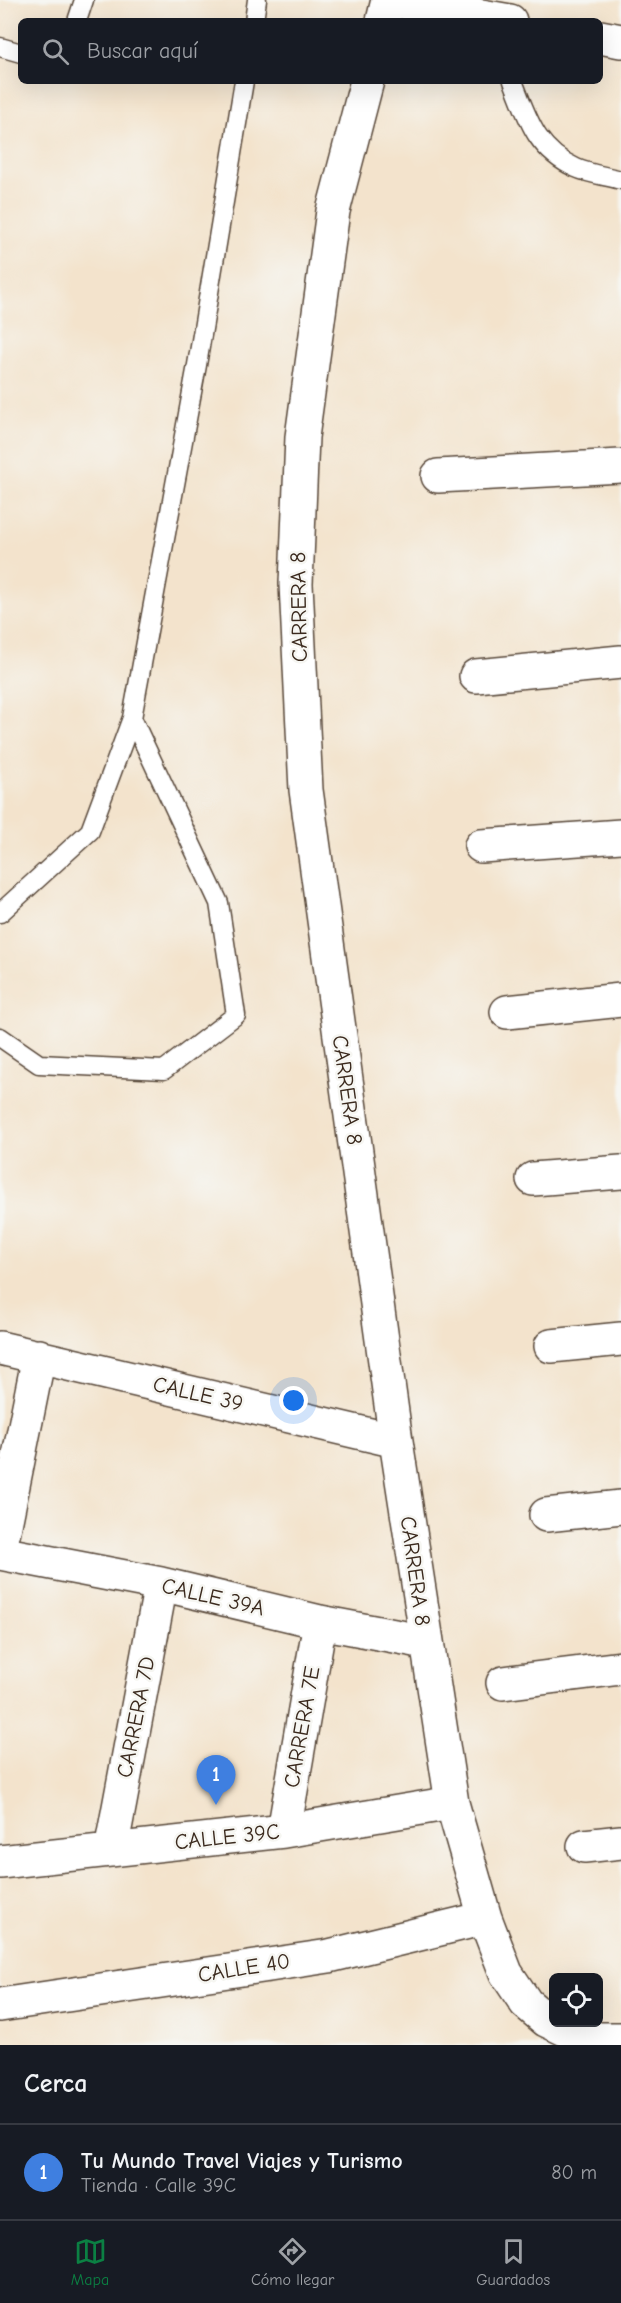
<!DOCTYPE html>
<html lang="es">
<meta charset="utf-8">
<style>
:root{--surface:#171b24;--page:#20242c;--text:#f1f3f6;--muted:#9ea1a6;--line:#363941;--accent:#0b8043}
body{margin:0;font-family:"Comic Neue",sans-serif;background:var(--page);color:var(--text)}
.controls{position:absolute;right:18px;bottom:18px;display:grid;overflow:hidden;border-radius:9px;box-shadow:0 6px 24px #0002}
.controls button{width:54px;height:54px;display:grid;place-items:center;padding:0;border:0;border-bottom:2px solid var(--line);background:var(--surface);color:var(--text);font:30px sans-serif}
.you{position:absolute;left:294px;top:1401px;width:21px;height:21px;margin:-15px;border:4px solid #fff;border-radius:50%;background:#1a73e8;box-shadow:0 0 0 9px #1a73e833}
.badge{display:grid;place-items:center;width:39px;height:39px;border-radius:50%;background:var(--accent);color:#fff;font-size:20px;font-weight:700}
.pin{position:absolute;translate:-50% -50px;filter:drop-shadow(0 2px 3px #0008)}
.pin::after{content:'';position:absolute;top:32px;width:21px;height:18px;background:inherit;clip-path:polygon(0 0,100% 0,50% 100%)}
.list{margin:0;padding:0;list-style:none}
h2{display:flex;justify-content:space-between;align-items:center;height:78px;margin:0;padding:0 24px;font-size:26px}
h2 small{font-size:20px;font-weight:400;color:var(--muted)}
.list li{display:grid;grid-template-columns:39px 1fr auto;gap:18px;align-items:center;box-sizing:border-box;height:96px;padding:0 24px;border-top:2px solid var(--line)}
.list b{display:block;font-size:22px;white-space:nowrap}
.list p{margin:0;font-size:20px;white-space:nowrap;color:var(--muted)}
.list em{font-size:20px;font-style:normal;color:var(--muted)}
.icon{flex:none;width:33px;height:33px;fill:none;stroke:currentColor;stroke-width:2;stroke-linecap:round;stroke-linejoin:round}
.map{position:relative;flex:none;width:621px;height:2045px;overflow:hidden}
.search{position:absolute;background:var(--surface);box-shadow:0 6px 24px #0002;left:18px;right:18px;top:18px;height:66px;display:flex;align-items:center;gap:15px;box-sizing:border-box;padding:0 21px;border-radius:9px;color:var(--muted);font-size:22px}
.sheet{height:174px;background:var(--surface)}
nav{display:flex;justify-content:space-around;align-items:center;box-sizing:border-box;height:84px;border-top:2px solid var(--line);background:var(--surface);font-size:16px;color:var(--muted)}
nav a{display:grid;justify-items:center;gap:3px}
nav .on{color:var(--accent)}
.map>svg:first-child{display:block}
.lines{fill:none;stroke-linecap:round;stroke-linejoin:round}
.service-casing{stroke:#574638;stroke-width:21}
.minor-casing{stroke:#574638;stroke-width:36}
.secondary-casing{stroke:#574638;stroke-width:36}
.service{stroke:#fff;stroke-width:18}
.minor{stroke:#fff;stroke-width:33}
.secondary{stroke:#fff;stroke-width:33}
.labels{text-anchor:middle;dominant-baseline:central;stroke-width:5;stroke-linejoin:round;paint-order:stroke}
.street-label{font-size:22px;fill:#3b2a1e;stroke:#f6f6f2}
</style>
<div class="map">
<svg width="621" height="2045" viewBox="0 0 621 2045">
<rect width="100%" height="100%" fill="#f6f6f2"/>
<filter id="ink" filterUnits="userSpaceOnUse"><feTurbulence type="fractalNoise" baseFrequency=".0167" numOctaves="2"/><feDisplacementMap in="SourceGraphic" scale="12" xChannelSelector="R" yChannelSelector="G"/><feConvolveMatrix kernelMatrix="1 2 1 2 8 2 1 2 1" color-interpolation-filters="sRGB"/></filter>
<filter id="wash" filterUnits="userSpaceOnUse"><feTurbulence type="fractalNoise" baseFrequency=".008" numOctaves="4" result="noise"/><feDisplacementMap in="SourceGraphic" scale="24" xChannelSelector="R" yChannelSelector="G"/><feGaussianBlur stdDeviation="1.35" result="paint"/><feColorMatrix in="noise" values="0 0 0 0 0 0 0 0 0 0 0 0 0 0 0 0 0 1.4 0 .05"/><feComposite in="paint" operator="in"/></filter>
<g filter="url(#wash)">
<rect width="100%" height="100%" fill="#f3e3cc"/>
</g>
<g filter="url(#ink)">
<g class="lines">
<!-- service casing -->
<g class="service-casing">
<path id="service" d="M77 21 84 0
M254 21 257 0
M0 47 21 53
M513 81C528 119 536 150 576 168 589 174 607 176 621 180
M0 913 90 831 132 718 197 365 244 81
M0 1037 39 1064 164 1070 236 1015 219 903 132 718"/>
</g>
<!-- minor casing -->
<g class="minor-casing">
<path id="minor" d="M383 21 388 0
M367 81 333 211 302 437 296 584 306 790 396 1441 452 1803 485 1918 506 1973 526 2003 546 2020 571 2032 599 2039H621
M438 476 621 466
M476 676 621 662
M481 846 621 836
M507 1012 621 1000
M533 1179 621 1172
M551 1346 621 1339
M0 1348 396 1441
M546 1515 621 1507
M0 1550 39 1356
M0 1553 161 1584 320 1622 426 1642
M503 1683 621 1668
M284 1831 320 1622
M584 1846 621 1842
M111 1850 161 1584
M0 1862 284 1831 452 1803
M0 2005 329 1956 485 1918"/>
</g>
<!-- secondary casing -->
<g class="secondary-casing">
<path id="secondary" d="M390 0 510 21
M600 37 621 41"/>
</g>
<!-- service -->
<use href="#service" class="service"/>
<!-- minor -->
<use href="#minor" class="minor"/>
<!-- secondary -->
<use href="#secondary" class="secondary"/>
</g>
</g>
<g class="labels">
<!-- street labels -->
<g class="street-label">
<text transform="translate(299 607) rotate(-91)">CARRERA 8</text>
<text transform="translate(347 1090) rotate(82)">CARRERA 8</text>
<text transform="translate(198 1394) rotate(13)">CALLE 39</text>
<text transform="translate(415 1571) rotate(82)">CARRERA 8</text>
<text transform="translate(213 1597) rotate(13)">CALLE 39A</text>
<text transform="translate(136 1717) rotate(-79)">CARRERA 7D</text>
<text transform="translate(302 1727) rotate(-80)">CARRERA 7E</text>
<text transform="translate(227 1837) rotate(-6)">CALLE 39C</text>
<text transform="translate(244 1968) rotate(-9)">CALLE 40</text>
</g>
</g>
</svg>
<div class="controls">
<button><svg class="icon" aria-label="locate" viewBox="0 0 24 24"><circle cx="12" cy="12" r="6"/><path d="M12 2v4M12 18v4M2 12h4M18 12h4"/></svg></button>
</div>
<div class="you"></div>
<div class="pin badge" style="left:216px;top:1805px;background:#3f7fe0">1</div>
<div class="search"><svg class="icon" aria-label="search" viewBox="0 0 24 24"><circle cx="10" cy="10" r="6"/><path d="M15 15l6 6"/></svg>Buscar aquí</div>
</div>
<section class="sheet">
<h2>Cerca<small></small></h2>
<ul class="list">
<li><span class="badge" style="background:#3f7fe0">1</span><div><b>Tu Mundo Travel Viajes y Turismo</b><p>Tienda · Calle 39C</p></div><em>80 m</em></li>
</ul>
</section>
<nav>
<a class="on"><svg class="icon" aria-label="map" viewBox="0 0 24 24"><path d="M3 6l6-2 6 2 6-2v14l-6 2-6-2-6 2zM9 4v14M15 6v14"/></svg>Mapa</a>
<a><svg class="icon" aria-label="directions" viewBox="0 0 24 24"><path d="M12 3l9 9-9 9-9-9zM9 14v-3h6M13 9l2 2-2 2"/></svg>Cómo llegar</a>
<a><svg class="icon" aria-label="saved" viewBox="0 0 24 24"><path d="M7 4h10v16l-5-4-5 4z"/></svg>Guardados</a>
</nav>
